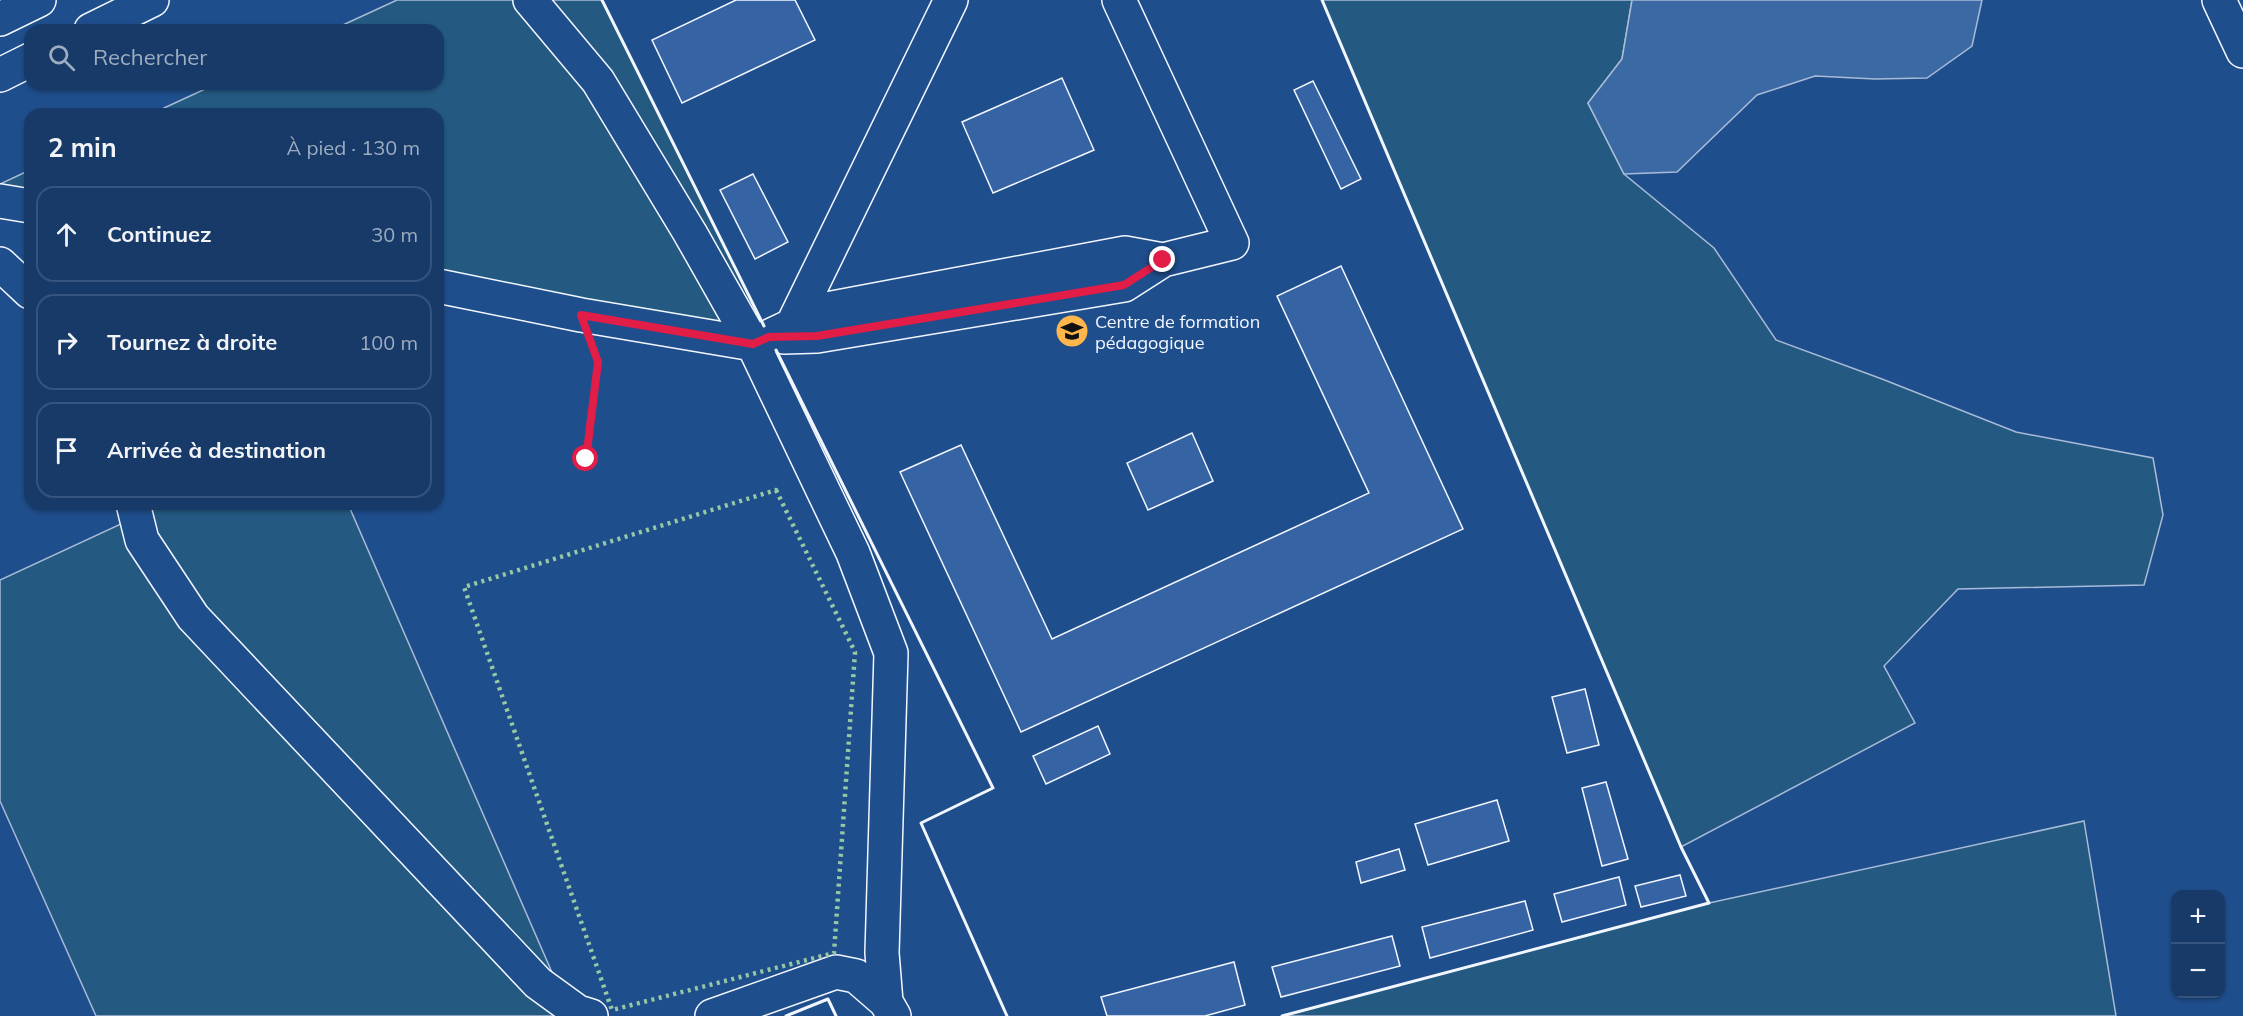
<!DOCTYPE html>
<html lang="fr">
<meta charset="utf-8">
<style>
:root{--surface:#173a69;--page:#244571;--text:#f1f3f6;--muted:#9eadc0;--line:#36547d}
body{margin:0;font-family:Mulish,sans-serif;background:var(--page);color:var(--text)}
.controls{position:absolute;right:18px;bottom:18px;display:grid;overflow:hidden;border-radius:12px;box-shadow:0 2px 4px #0004}
.controls button{width:54px;height:54px;display:grid;place-items:center;padding:0;border:0;border-bottom:2px solid var(--line);background:var(--surface);color:var(--text);font:30px sans-serif}
.stop{position:absolute;width:18px;height:18px;margin:-14px;border:4px solid #e11d48;border-radius:50%;background:#fff}
.stop.end{background:#e11d48;border-color:#fff;box-shadow:0 2px 6px #0008}
.list{margin:0;padding:0;list-style:none}
h2{display:flex;justify-content:space-between;align-items:center;height:78px;margin:0;padding:0 24px;font-size:26px}
h2 small{font-size:20px;font-weight:400;color:var(--muted)}
.list li{display:grid;grid-template-columns:39px 1fr auto;gap:18px;align-items:center;box-sizing:border-box;height:96px;margin:0 12px 12px;padding:0 12px;border:2px solid var(--line);border-radius:18px}
.list b{display:block;font-size:22px;white-space:nowrap}
.list em{font-size:20px;font-style:normal;color:var(--muted)}
.icon{flex:none;width:33px;height:33px;fill:none;stroke:currentColor;stroke-width:2;stroke-linecap:round;stroke-linejoin:round}
.map{position:relative;flex:none;width:2243px;height:1016px;overflow:hidden}
.search{position:absolute;background:var(--surface);box-shadow:0 2px 4px #0004;left:24px;top:24px;width:420px;height:66px;display:flex;align-items:center;gap:15px;box-sizing:border-box;padding:0 21px;border-radius:18px;color:var(--muted);font-size:22px}
.panel{position:absolute;background:var(--surface);box-shadow:0 2px 4px #0004;left:24px;top:108px;width:420px;height:402px;border-radius:18px}
.map>svg:first-child{display:block}
.green{fill:#245a82;stroke:#a8bbd7;stroke-width:1.5}
.water{fill:#3b69a3;stroke:#a8bbd7;stroke-width:1.5}
.building{fill:#3563a3;stroke:#f2f6ff;stroke-width:1.5}
.lines{fill:none;stroke-linecap:round;stroke-linejoin:round}
.minor-casing{stroke:#f2f6ff;stroke-width:36}
.highway-casing{stroke:#f2f6ff;stroke-width:36}
.path{stroke:#b3c4dc;stroke-width:4;stroke-dasharray:4.5 3;stroke-linecap:butt}
.minor{stroke:#1f4e8c;stroke-width:33}
.highway{stroke:#1f4e8c;stroke-width:33}
.hedge{stroke:#97c8a6;stroke-width:4.5;stroke-dasharray:3 4.5;stroke-linecap:butt}
.wall{stroke:#f2f6ff;stroke-width:3}
.route{stroke:#e11d48;stroke-width:8}
.labels{text-anchor:middle;dominant-baseline:central;stroke-width:4.5;stroke-linejoin:round;paint-order:stroke}
.poi-label{font-size:18px;fill:#f2f6ff;stroke:#1f4e8c;text-anchor:start}
</style>
<div class="map">
<svg width="2243" height="1016" viewBox="0 0 2243 1016">
<rect width="100%" height="100%" fill="#1f4e8c"/>
<!-- green -->
<path class="green" d="M397 0H602L769 337 438 286V114H151L216 84H438V30H332Z
M1322 0H1632L1622 59 1588 103 1624 174 1714 248 1776 340 1882 379 2016 432 2153 458 2163 515 2144 585 1958 589 1884 666 1915 723 1681 847Z
M30 170V206L0 201V184Z
M164 504H348L571 1016H96L0 801V580Z
M2084 821 2116 1016H1282L1709 903Z"/>
<!-- water -->
<path class="water" d="M1632 0H1982L1972 46 1927 78 1875 79 1815 76 1757 95 1677 172 1624 174 1588 103 1622 59Z"/>
<!-- building -->
<path class="building" d="M736 0H795L815 40 682 103 652 40Z
M1062 78 1094 150 993 193 962 122Z
M1313 81 1361 179 1341 189 1294 90Z
M753 174 788 242 755 259 720 190Z
M1341 266 1463 529 1021 732 900 472 961 445 1052 639 1369 493 1277 296Z
M1192 433 1213 481 1148 510 1127 463Z
M1585 689 1599 745 1567 753 1552 697Z
M1098 726 1110 754 1046 784 1033 756Z
M1606 782 1628 859 1602 866 1582 788Z
M1497 800 1509 841 1428 865 1415 824Z
M1399 849 1405 870 1361 883 1356 862Z
M1680 875 1686 896 1641 907 1635 886Z
M1619 877 1626 905 1562 922 1554 894Z
M1525 901 1533 930 1430 958 1422 927Z
M1392 936 1400 966 1281 997 1272 967Z
M1234 962 1245 1005 1205 1016H1107L1101 997Z"/>
<g class="lines">
<!-- minor casing -->
<g class="minor-casing">
<path id="minor" d="M530 0 598 81 690 233 753 344 853 553 891 653 882 953 886 1002 894 1016
M2219 0 2243 51
M0 201 30 206
M0 264 30 292
M438 286 581 315 753 344 827 309 1125 253 1163 260 1232 243 1119 0
M792 326 951 0
M784 337 817 336 1124 285 1163 260
M133 504 142 540 193 617 538 983 578 1012 591 1016
M712 1016 836 972 856 976 886 1002"/>
</g>
<!-- highway casing -->
<g class="highway-casing">
<path id="highway" d="M0 19 39 0
M91 30 152 0
M0 75 30 60"/>
</g>
<!-- path -->
<path class="path" d="M586 459 598 362 595 353"/>
<!-- minor -->
<use href="#minor" class="minor"/>
<!-- highway -->
<use href="#highway" class="highway"/>
<!-- hedge -->
<path class="hedge" d="M776 490 855 652 834 953 612 1010 464 587Z"/>
<!-- wall -->
<path class="wall" d="M602 0 764 326
M776 350 993 788 921 823 1007 1016
M786 1016 828 999 836 1016
M1282 1016 1709 903 1681 847 1322 0"/>
</g>
<g class="lines">
<!-- route -->
<path class="route" d="M586 459 598 362 581 315 753 344 769 337 817 336 1124 285 1163 260"/>
</g>
<!-- icons -->
<defs>
<g id="university-disc" transform="scale(1.725)"><circle r="9.5" fill="#ffb74d" stroke="#1f4e8c"/><path d="M0-5L7-2L0 1L-7-2ZM-4 1L0 2.5L4 1V4Q0 6-4 4Z" fill="#111"/></g>
</defs>
<g fill-rule="evenodd">
<use href="#university-disc" x="1072" y="331"/>
</g>
<g class="labels">
<!-- poi labels -->
<g class="poi-label">
<text x="1095" y="321">Centre de formation<tspan x="1095" dy="21">pédagogique</tspan></text>
</g>
</g>
</svg>
<div class="controls">
<button>+</button>
<button>−</button>
</div>
<div class="stop" style="left:586px;top:459px"></div>
<div class="stop end" style="left:1163px;top:260px"></div>
<div class="search"><svg class="icon" aria-label="search" viewBox="0 0 24 24"><circle cx="10" cy="10" r="6"/><path d="M15 15l6 6"/></svg>Rechercher</div>
<section class="panel">
<h2>2 min<small>À pied · 130 m</small></h2>
<ul class="list">
<li><svg class="icon" aria-label="ahead" viewBox="0 0 24 24"><path d="M12 20V5M6 11l6-6 6 6"/></svg><div><b>Continuez</b></div><em>30 m</em></li>
<li><svg class="icon" aria-label="right" viewBox="0 0 24 24"><path d="M7 20v-9h11M14 6l5 5-5 5"/></svg><div><b>Tournez à droite</b></div><em>100 m</em></li>
<li><svg class="icon" aria-label="arrive" viewBox="0 0 24 24"><path d="M6 21V4h12l-3 4 3 4H6"/></svg><div><b>Arrivée à destination</b></div></li>
</ul>
</section>
</div>
